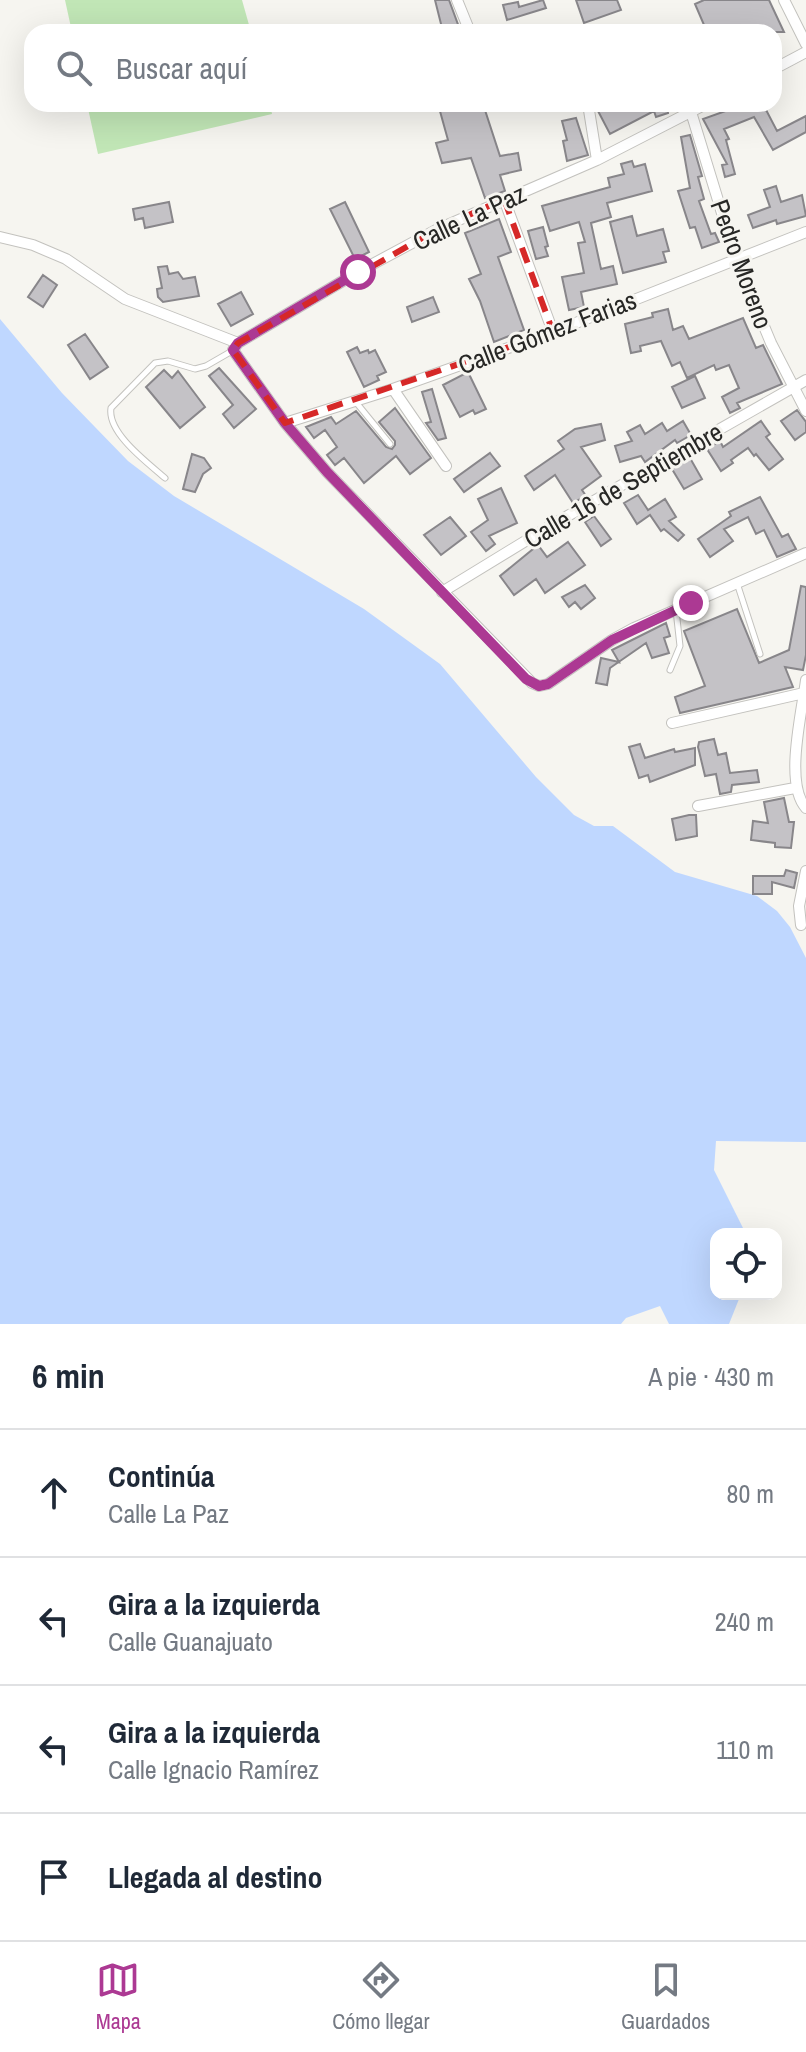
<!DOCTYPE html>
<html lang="es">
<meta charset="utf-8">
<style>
:root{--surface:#fff;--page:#f2f2f3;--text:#1f2937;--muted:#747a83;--line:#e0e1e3;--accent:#ac3993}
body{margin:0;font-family:"Archivo Narrow",sans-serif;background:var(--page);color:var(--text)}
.controls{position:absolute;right:24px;bottom:24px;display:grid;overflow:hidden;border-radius:16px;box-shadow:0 8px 32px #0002}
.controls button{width:72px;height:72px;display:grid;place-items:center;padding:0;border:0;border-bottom:2px solid var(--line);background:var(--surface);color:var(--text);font:40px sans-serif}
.stop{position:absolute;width:24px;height:24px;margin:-18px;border:6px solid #ac3993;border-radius:50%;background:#fff}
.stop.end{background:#ac3993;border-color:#fff;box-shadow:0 2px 8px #0008}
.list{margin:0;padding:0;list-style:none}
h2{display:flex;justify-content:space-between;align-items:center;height:104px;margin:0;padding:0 32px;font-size:34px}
h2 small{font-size:26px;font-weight:400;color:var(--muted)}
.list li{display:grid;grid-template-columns:52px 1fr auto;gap:24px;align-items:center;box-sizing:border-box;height:128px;padding:0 32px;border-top:2px solid var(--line)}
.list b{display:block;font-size:30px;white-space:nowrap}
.list p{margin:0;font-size:26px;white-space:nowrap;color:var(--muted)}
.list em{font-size:26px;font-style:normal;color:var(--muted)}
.icon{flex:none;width:44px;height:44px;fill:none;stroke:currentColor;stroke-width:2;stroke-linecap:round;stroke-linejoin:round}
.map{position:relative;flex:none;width:806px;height:1324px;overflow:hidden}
.search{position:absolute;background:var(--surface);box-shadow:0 8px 32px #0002;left:24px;right:24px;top:24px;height:88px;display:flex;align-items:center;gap:20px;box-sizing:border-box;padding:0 28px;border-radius:24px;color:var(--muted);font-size:30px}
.sheet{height:616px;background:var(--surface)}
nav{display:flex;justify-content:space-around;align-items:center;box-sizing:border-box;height:112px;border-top:2px solid var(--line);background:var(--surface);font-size:22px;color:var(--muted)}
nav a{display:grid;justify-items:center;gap:4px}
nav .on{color:var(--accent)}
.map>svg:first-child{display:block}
.green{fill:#c1e6b6}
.water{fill:#bfd7ff}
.building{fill:#c4c2c6;stroke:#88868a;stroke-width:2}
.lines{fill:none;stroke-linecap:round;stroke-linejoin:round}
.service-casing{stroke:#c3c2be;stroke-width:7}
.minor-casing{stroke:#c3c2be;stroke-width:12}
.service{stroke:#fff;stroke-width:5}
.minor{stroke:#fff;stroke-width:10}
.route{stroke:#ac3993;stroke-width:10}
.marked{fill:none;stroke:#d62828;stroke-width:6;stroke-dasharray:16 10;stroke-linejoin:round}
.labels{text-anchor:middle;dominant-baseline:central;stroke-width:6;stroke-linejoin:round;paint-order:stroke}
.street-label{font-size:26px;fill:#272725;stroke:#f6f5f0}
</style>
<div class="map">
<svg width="806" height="1324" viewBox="0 0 806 1324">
<rect width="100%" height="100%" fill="#f6f5f0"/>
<!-- green -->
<path class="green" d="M65 0H242L251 32H72Z
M87 104H270L272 114 98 154Z"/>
<!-- water -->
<path class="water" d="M0 319 62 393 128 461 174 496 364 609 440 664 536 777 574 815 594 826H613L675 872 757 896 777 911 790 927 806 958V1142L716 1141 714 1170 746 1234H716V1294H741L729 1324H669L660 1306 626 1318 621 1324H0Z"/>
<!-- building -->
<path class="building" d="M435 0H449L460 30 443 32Z
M543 0 546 8 507 20 503 5 518 2 519 7Z
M576 0H617L621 10 584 23Z
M704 0H769L784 32H707L695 4Z
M438 104H483L500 156 518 153 521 170 500 175 505 191 485 198 471 158 442 163 436 143 448 140Z
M604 104H667L668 113 656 117 654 111 610 134 597 109Z
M745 104H763L777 131 806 116V132L773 150 754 117 724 129 729 139 726 140 735 174 725 177 722 165 727 164 703 119Z
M576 118 588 155 567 161 563 141 567 140 562 121Z
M690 135 702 176 698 177 704 199 699 201 711 234 715 233 719 242 702 248 695 227 690 228 678 191 690 188 681 137Z
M632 161 634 167 645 164 652 191 607 203 611 217 591 223 601 269 613 266 617 284 581 292 584 307 569 310 562 277 584 273 578 243 585 242 579 222 550 231 542 206 610 187 608 178 624 174 621 164Z
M776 186 781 202 802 195 806 216 777 224 776 220 753 228 748 215 770 207 764 190Z
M169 202 173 222 145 228 143 218 135 220 133 209Z
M345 202 369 252 355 259 330 209Z
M632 216 637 236 663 229 669 251 663 252 666 262 623 273 610 222Z
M499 219 511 252 498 257 524 330 494 342 480 301 469 279 481 274 465 233Z
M543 227 548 246 545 247 548 256 536 259 528 231Z
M167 266 169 274 178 272 183 279 195 277 199 296 163 302 158 297 157 289 162 288 158 267Z
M43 275 57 285 43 307 28 297Z
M241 292 253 314 231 326 218 304Z
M433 297 439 312 412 322 407 307Z
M668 309 673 330 683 326 689 339 743 318 756 348 763 345 782 384 737 403 740 408 730 413 722 397 739 388 729 365 716 370 714 365 687 378 680 362 672 366 661 341 640 346 641 351 631 353 625 324 653 317 652 313Z
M85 334 108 367 90 379 68 345Z
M357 347 360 353 368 350 369 353 375 350 386 372 377 376 379 380 364 387 347 352Z
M219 368 256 409 234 428 223 414 233 405 209 376Z
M164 370 172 378 178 371 205 407 180 428 146 387Z
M468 372 486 409 475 414 473 410 460 417 443 385Z
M695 376 705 398 682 408 672 387Z
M432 389 446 438 438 440 426 423 431 422 422 392Z
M395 408 431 458 410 474 396 456 364 483 344 458 335 465 327 455 337 447 325 430 314 438 306 427 331 417 336 424 356 411 386 447 392 449 395 445V441L379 422Z
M797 410 806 422V432L795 440 781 421Z
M683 421 691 435 677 443 675 440 645 462 641 456 620 462 615 446 632 441 627 432 640 425 645 434 662 423 667 431Z
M761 421 770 434 766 437 783 459 769 470 756 454 754 456 748 448 731 460 733 463 721 471 707 449 720 441 723 447Z
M601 424 605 440 581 447 601 476 582 490 586 496 573 503 555 475 534 490 525 476 564 449 558 441 575 429Z
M490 453 500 466 464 492 454 479Z
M192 454 204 458 211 468 203 474 195 492 183 489Z
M690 458 702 479 684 489 672 469Z
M501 488 517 523 489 536 495 544 486 551 471 532 488 520 478 499Z
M638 495 648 510 665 499 676 517 669 521 684 535 678 541 664 529 661 531 650 515 637 524 624 503Z
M760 497 782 537 788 534 796 549 777 557 764 530 756 534 748 517 724 529 733 541 710 557 698 539 731 516 729 512Z
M594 516 611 539 601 546 585 522Z
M450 517 466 536 441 555 424 535Z
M568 542 585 565 545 593 536 579 514 595 500 576 538 545 547 557Z
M585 585 595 598 581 609 575 602 569 607 562 597Z
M801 586 806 587V655L803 670 785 667 793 687 680 713 675 697 705 686 684 631 737 609 759 663 789 650Z
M666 623 670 636 664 638 669 653 652 658 646 643 610 668 607 685 596 683 601 658 619 662 612 650Z
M714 739 718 755 726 753 730 773 757 770 759 782 732 785 731 792 720 794 716 774 705 776 698 747 699 742Z
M640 744 645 758 674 749 675 752 695 748V765L650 782 648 775 639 778 629 747Z
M784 798 789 822H794L791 848 775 847V843L751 840 753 821 768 823 764 802Z
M689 815H696L697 836 676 840 672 819Z
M786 870 797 873 794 888 772 882V894H753V876H784Z"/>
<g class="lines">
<!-- service casing -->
<g class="service-casing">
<path id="service" d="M679 31 680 32
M355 401 390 444
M165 478C148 463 107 433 111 408L155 363 168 361 195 369 206 366 232 351
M737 583 760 654
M670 670 680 646 676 610"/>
</g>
<!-- minor casing -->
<g class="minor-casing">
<path id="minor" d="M457 0 470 32
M784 0 806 44
M306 31 310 32
M774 69 806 52
M588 104 597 160
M691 112 736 259 771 343 806 411
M504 199 553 332
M0 237 33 245 66 259 125 299 238 343 233 350 285 423 327 472 532 683 539 686 548 684 612 640 634 628 806 553
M238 343 358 272 438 229 597 160 706 104
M393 389 446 466
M285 423 393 389 553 332 806 232
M442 592 550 526 806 380
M806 680C802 712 784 784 806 808
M672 723 804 693
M698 806 795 788
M801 925 799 906 806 871"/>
</g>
<!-- service -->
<use href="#service" class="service"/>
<!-- minor -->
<use href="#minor" class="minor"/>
</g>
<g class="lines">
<!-- route -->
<path class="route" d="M358 272 238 343 233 350 285 423 327 472 526 679 539 686 548 684 612 640 691 603"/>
</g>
<!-- marked area -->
<path class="marked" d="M504 199 553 332 285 423 233 350 238 343 438 229Z"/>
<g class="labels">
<!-- street labels -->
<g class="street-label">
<text transform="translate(469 217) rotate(-25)">Calle La Paz</text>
<text transform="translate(742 264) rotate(70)">Pedro Moreno</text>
<text transform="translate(547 332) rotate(-21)">Calle Gómez Farias</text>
<text transform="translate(623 485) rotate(-30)">Calle 16 de Septiembre</text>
</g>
</g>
</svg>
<div class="controls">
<button><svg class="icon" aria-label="locate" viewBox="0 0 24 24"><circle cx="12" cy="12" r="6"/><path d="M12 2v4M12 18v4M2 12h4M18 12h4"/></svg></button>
</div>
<div class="stop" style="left:358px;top:272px"></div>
<div class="stop end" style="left:691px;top:603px"></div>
<div class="search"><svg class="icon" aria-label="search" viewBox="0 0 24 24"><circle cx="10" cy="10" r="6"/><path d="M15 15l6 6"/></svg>Buscar aquí</div>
</div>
<section class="sheet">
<h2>6 min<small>A pie · 430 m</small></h2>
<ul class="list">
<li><svg class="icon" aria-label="ahead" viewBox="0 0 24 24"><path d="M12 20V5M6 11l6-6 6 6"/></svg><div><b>Continúa</b><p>Calle La Paz</p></div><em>80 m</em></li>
<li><svg class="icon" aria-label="left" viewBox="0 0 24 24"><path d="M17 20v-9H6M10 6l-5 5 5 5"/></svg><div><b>Gira a la izquierda</b><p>Calle Guanajuato</p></div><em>240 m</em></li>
<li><svg class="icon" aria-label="left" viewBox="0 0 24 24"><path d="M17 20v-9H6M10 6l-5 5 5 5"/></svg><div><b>Gira a la izquierda</b><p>Calle Ignacio Ramírez</p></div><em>110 m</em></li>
<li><svg class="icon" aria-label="arrive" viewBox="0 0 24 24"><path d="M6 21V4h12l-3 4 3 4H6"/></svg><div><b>Llegada al destino</b></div></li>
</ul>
</section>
<nav>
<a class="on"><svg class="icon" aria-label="map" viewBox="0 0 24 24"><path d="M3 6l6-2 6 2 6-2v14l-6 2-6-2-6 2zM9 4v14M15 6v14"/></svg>Mapa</a>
<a><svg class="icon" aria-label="directions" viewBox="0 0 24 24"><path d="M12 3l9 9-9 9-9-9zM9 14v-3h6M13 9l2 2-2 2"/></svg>Cómo llegar</a>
<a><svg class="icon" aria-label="saved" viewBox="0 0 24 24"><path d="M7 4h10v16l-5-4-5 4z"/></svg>Guardados</a>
</nav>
